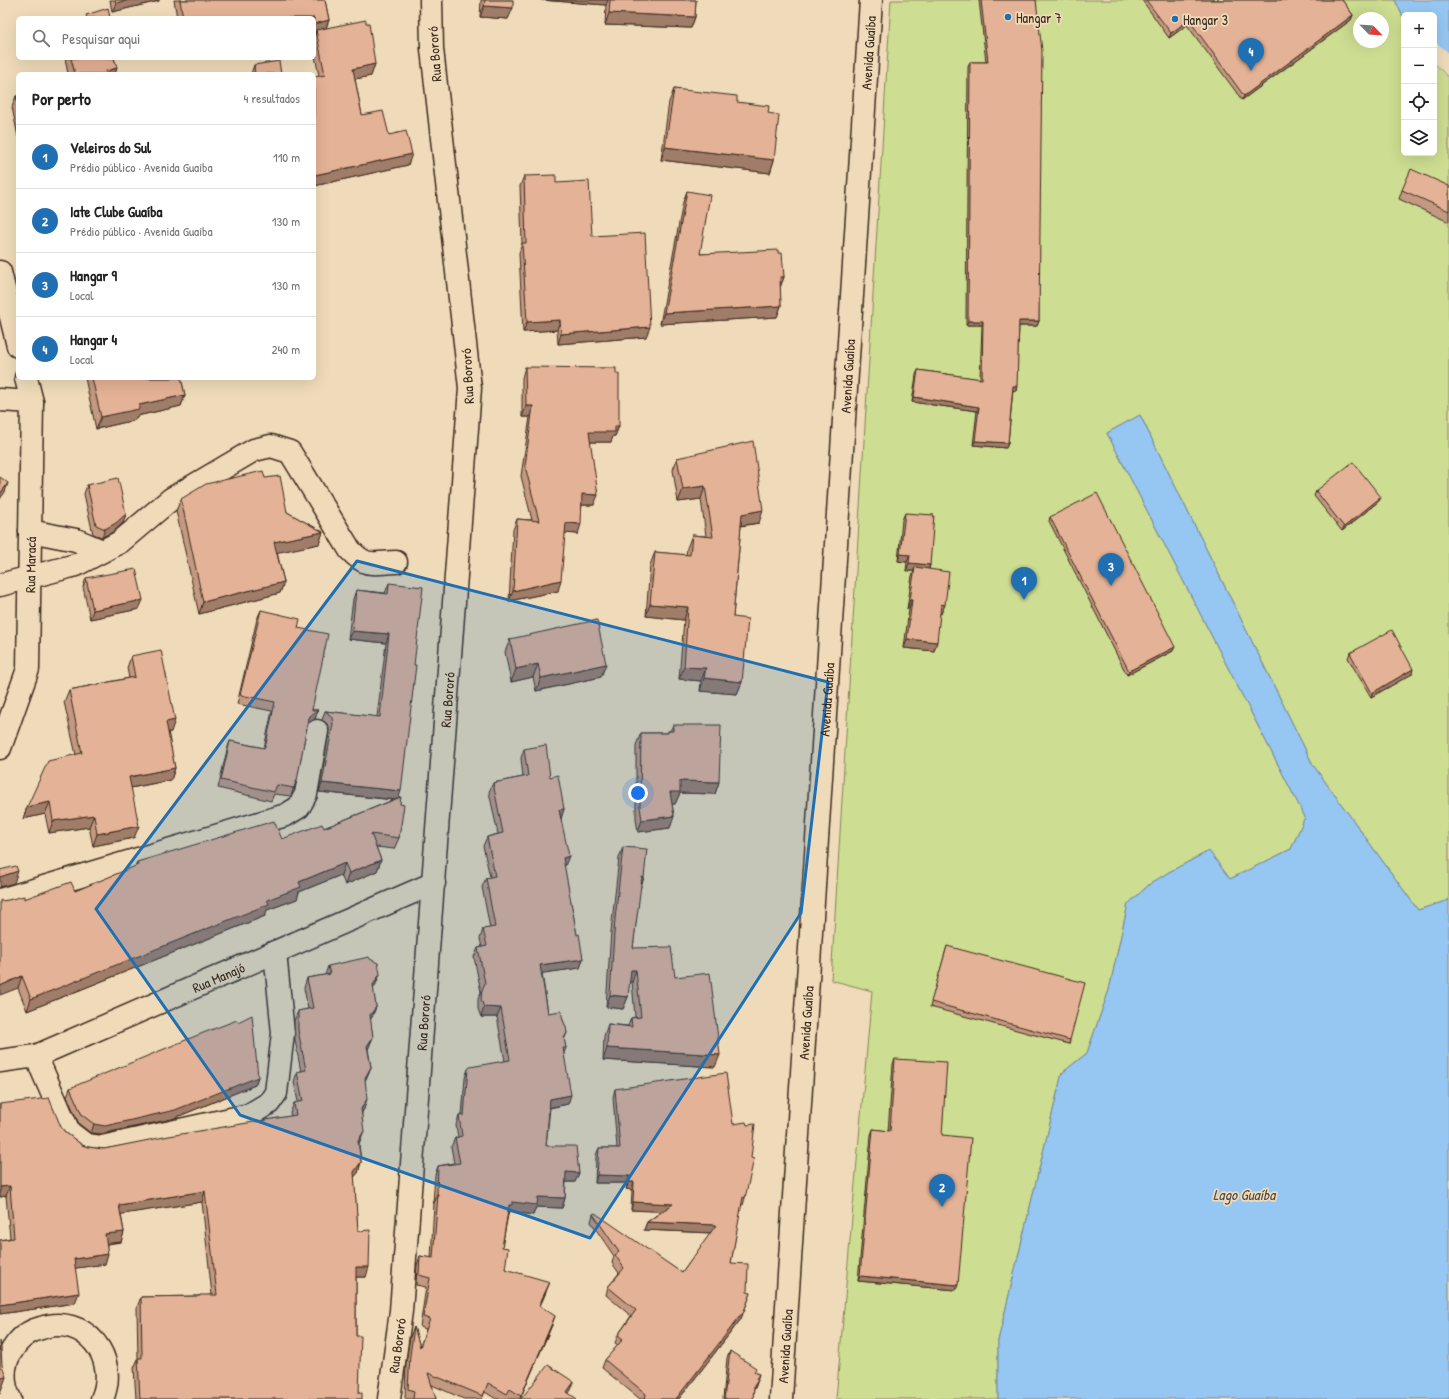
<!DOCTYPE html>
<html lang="pt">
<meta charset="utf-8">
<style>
:root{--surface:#fff;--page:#f2f2f2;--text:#222;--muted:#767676;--line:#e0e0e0;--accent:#1f6fb2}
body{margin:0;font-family:"Patrick Hand",sans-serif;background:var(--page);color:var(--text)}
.controls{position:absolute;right:12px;top:12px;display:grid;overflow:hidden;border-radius:6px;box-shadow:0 4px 16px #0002}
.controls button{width:36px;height:36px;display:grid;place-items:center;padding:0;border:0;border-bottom:1px solid var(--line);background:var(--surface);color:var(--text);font:20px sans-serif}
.compass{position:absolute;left:1353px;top:12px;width:36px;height:36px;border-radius:50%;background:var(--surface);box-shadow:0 4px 16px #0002;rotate:115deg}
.you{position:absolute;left:638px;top:793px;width:14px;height:14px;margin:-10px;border:3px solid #fff;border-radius:50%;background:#1a73e8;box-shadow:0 0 0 6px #1a73e833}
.badge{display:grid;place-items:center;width:26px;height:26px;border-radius:50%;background:var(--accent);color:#fff;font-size:13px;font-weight:700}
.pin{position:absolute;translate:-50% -33px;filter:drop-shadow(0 1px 2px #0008)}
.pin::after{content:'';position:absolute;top:21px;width:14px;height:12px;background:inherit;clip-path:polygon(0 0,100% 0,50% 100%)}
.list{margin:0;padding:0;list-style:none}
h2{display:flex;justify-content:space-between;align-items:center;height:52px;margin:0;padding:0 16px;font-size:17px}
h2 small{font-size:13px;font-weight:400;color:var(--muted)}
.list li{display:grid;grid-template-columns:26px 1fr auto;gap:12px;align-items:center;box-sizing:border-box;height:64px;padding:0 16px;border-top:1px solid var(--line)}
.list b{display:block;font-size:15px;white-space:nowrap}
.list p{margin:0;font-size:13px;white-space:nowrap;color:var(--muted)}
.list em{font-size:13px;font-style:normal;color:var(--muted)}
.icon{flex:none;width:22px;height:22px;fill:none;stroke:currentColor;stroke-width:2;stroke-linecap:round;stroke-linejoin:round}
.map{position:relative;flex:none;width:1449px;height:1399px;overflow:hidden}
.search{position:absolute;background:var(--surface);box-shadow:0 4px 16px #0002;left:16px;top:16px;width:300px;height:44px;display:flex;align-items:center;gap:10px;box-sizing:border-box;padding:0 14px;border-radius:6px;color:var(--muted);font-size:15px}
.panel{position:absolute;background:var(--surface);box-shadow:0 4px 16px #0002;left:16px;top:72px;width:300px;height:308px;border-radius:6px}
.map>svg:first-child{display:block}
.green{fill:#cddd91;stroke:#848458;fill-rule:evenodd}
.water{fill:#96c6f2;stroke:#72889d}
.pier{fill:#efdbb9}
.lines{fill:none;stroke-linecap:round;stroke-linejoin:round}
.minor-casing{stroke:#3b2a1e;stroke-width:25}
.tertiary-casing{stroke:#3b2a1e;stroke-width:25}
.secondary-casing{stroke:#3b2a1e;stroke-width:25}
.minor{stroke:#efdbb9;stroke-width:22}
.tertiary{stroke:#efdbb9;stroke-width:22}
.secondary{stroke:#efdbb9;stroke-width:22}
.wall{fill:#c49981;stroke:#3b2a1e}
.shaded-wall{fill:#a07d69;stroke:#3b2a1e}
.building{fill:#e4b296;stroke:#3b2a1e}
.marked{fill:#1f6fb2;fill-opacity:0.2;stroke:#1f6fb2;stroke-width:3;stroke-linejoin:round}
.poi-dot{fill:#1f6fb2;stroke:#efdbb9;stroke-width:1.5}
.labels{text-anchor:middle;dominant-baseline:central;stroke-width:3.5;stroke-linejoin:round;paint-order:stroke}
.poi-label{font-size:14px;fill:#3b2a1e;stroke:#efdbb9;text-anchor:start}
.street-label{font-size:14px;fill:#3b2a1e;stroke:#efdbb9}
.water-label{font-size:15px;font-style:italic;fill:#4d4948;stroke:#efdbb9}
</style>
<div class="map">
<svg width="1449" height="1399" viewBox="0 0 1449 1399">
<rect width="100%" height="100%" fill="#efdbb9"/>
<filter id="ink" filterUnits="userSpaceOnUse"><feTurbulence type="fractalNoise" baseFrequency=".025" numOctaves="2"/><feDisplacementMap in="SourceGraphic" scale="8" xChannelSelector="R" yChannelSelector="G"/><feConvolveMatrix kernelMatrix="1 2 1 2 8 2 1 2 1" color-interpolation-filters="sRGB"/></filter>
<g filter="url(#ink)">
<!-- green -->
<path class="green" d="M891 0H1395L1404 19V153H1434V62L1449 78V900L1418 910 1313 765 1140 415 1107 433 1305 817 1291 849 1230 879 1209 851 1169 872 1150 884 1128 904 1109 990 1087 1053 1062 1073 998 1341V1399H836L872 991 831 980ZM1359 18H1383V42H1359Z"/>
<!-- water -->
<path class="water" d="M1395 0H1449V78L1434 62V15H1404V19Z
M1140 415 1313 765 1418 910 1449 900V1399H998V1341L1062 1073 1087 1053 1109 990 1128 904 1150 884 1169 872 1209 851 1230 879 1291 849 1305 817 1107 433Z"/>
<!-- pier -->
<path class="pier" d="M1434 41 1449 53V78L1434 62Z"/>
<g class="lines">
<!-- minor casing -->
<g class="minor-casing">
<g id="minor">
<path d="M0 272 18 346"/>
<path d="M0 400 32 402"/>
<path d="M30 531 76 540 102 551"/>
<path d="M0 585 76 565 120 542 171 499 254 450 271 446 290 452 350 550C367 568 372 563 396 562"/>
<path id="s1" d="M0 748 28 669 32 402 26 378"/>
<path d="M0 900 286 815 299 807 306 794 317 731"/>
<path d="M36 1056 69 1132 86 1145 102 1147 249 1115 269 1103 276 1093 283 1033 275 952"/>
<path id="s2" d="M0 1061 36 1056 434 883"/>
<path d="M10 1399C3 1384 2 1366 11 1352 13 1349 15 1345 18 1342 24 1335 33 1330 41 1328 85 1313 120 1358 102 1399"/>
</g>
</g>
<!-- tertiary casing -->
<g class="tertiary-casing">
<g id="tertiary">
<path id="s3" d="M389 1399 401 1311 470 388 432 49 431 0"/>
</g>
</g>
<!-- secondary casing -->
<g class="secondary-casing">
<g id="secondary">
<path id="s4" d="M781 1399 871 0"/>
</g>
</g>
<!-- minor -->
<use href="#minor" class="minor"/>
<!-- tertiary -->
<use href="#tertiary" class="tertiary"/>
<!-- secondary -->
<use href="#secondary" class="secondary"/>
</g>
<!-- wall -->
<path class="wall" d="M110 0H159V1L112 12Z
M174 0H325L329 20 326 28 375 64 371 76 355 79 362 115 389 135 408 165 314 186V77L319 76 314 51V37L315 35H314V18H177Z
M481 0H513L508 19 480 17Z
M541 0H696L695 17 691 28 605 25 606 5Z
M979 0H1036L1039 321 1037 326H1019L1016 391 1013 390 1008 443 1006 448 973 445 977 411 912 402 916 375 918 370 980 379 982 325H966L968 67 970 62H986Z
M1142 0H1342L1353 15 1351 20 1242 100 1187 25 1169 38Z
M65 58H114L117 68 115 74H68Z
M254 65 281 74H251Z
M674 89 737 102 768 113 774 160 770 173 661 160 669 102Z
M16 96H18V137L12 107Z
M524 176 556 183 592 236 646 337 558 344 557 330 523 332 519 253 522 243 520 186Z
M1449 186V222L1399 199 1402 190Z
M687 191 700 254 778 253 784 277 780 287 781 306 777 317 660 324 683 202Z
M525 367 619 426 615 436H613L611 442H590L594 505H582L578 534 565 533 558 591 509 601 513 530 517 519 532 520 521 476 530 417H522V378Z
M85 378H181L185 395 181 406 137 416 135 420 96 429Z
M677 458 759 523 741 526 733 617 742 682 737 694 700 691 701 681 679 679 684 620 646 616 650 565 655 552 686 555 687 548 692 535 706 536 701 499 678 502 673 470Z
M265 478 287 512 323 532 319 544 277 552 284 582 280 593 199 614 176 511 181 499Z
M87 485 126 514 123 523 113 532 102 537 93 534 84 494Z
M1316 491 1381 497 1379 501 1342 531 1314 496Z
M905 513 930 565 929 569 941 614 940 613 934 651 904 648 909 609H907L912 576 914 571H906L907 562 898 561 902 520Z
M1050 517 1173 651 1127 675 1049 521Z
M86 578 139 609 90 619 83 587Z
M389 583 414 665 399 798 400 804 399 838 394 849 376 847 381 860 377 871 345 885 341 875 299 892 297 899 267 910 265 916 27 1011 18 988 2 901 24 899 75 891 135 867 137 862 282 839 324 828 393 800 319 792 329 733V726L325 722 322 720 325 711 377 717 386 643 348 639 353 599 356 590 385 593Z
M261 610 298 628 312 710H318L315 719 308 723 294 790 293 789 291 796 274 794 271 801 218 788 227 750 230 741 264 748 272 711 237 704 257 619Z
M510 639 601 677 536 691 533 677 511 682 505 652Z
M1350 653 1412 674 1371 697 1348 658Z
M131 656 171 732H168L175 768 171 780 131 788 134 838 93 846 89 827 49 833 45 814 23 819 27 807 76 755 64 702 69 690 129 678 127 668Z
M673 725 719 782 715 794 680 793 675 804H672L674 816 670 828 638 832 636 819V745L641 733H668V731H670Z
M524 749 550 777 564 809 561 818 565 866H564L577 935 583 959 580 968 542 973 548 1013 563 1020 567 1033 564 1040 566 1048 564 1053 568 1104 550 1108 546 1146 579 1173 575 1182H566L565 1198 562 1208 536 1207 533 1215 509 1211 508 1215 502 1247 505 1269 546 1292 540 1306 552 1325 520 1399H508L506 1398V1399H496L485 1392 482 1399H464L432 1385 436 1399H407L405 1398 406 1364 410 1337 414 1327 420 1347 426 1329 420 1327 426 1287 416 1285 417 1265 420 1256 431 1258 434 1203H433L435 1175 438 1166 454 1163 451 1147 455 1138 458 1137 456 1125 459 1116 462 1115 465 1078 468 1069 505 1061 497 1017H481L478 1009V999L481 992 474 957 478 948 482 947 480 939 483 929 490 928 482 887 486 878 490 877 483 846 487 837 498 834 489 792 493 783 523 777 521 758Z
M623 847 644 878 640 887 633 948 675 977 715 1067 603 1060 604 1036 608 1024 628 1026 631 1018 635 1017 632 982H629L628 997 623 1009 606 1007 611 931 619 858Z
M947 946 1070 1040 1069 1044 930 1007Z
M328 966 376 984 373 989 376 1007 372 1017 370 1020 373 1037 368 1049 371 1067 365 1080 364 1109 362 1112 360 1141 359 1144 361 1162 358 1173 354 1177 358 1231 366 1277H356V1336L359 1393 362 1399H136L134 1368 138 1359 137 1307 141 1297 199 1296 212 1295 202 1202 121 1214 124 1232 121 1242 107 1244 105 1264 75 1268V1303L0 1314V1240L10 1238 6 1196 0 1197V1104L61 1127 65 1132 82 1145 88 1147 104 1149 291 1116 290 1113 294 1103 298 1102 294 1082 297 1072H301L295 1040 294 1021 298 1011 308 1009 304 988 307 978 325 975Z
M895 1059 942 1135 956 1290 858 1281 871 1135 873 1129 888 1131 893 1064Z
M258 1077 255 1085 172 1119 101 1134 91 1133 79 1124 67 1096 70 1088Z
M615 1089 733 1124 745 1198 743 1205H741L731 1263 741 1319 679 1399H640L602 1368 605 1360 618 1345 615 1343 618 1335 631 1316 606 1295 608 1287 619 1273 612 1263 614 1256 591 1222 593 1214 682 1273 711 1233 644 1230 647 1222 662 1211 631 1210 632 1190 626 1189 627 1183H595L596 1155 599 1148H617L613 1097Z
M730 1351 755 1372 759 1374 755 1388 753 1390V1399H723L727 1358Z"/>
<!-- shaded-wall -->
<path class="shaded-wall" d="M129 0H159V1L112 12 116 3Z
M541 0H608L606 5Z
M484 6 513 8 508 19 480 17Z
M609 13 695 17 691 28 605 25Z
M1353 15 1351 20 1242 100 1244 96Z
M329 20 324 33 316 30 315 35H314V24Z
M1189 20 1187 25 1169 38 1171 33Z
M375 64 371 76 349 80 353 69Z
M117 68 115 74H105L106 71Z
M665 147 774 160 770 173 661 160Z
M412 154 408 165 314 186V178L315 175Z
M780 277H784L780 288Z
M781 306 777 317 660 324 664 313Z
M560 320 557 330 523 332 527 322Z
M968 321H983L982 325H966Z
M1019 321H1039L1037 326H1017Z
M650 327 646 337 558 344 561 334Z
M1013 386H1017L1016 391 1012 390Z
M185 395 181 406 137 416 135 420 96 429 101 417 139 405Z
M914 397 979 407 977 411 912 402Z
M526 406H533L530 417H522Z
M615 426H619L615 436H613L611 442H585L589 432Z
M975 441 1008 443 1006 448 973 445Z
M8 483 5 492 0 499V494Z
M705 486 701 499 678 502 683 489Z
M582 494 598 495 594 505H579Z
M1381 497 1379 501 1342 531 1344 527Z
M763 510 759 523 737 526 742 514Z
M126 514 123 523 113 532 102 537 105 529Z
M566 523 581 524 578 534 563 533Z
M323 532 319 544 270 554 274 542Z
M900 554 910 555 907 562 898 561Z
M909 563 930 565 927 573 915 567 914 571H906Z
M561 580 558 591 509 601 513 591Z
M284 582 280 593 199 614 203 602Z
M143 600 139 609 90 619 93 610Z
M910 600H912L909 609H907Z
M650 604 688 607 684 620 646 616Z
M941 604 945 605 941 614 938 613Z
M352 631 389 634 386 643 348 639Z
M907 639 937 642 934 651 904 648Z
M1175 647 1173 651 1127 675 1129 671Z
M538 664 533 677 511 682 516 669Z
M606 664 601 677 536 691 541 678Z
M684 667 706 668 701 681 679 679Z
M1413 669 1412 674 1371 697 1372 693Z
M704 678 742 682 737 694 700 691Z
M318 710 315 719 308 723V720L311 714Z
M175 720 171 732 161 734 166 722Z
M175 768 171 780 125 789 129 777Z
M296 781H297L294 790 293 789Z
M680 781 719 782 715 794 680 793 675 804H666L670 792Z
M322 783 401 791 398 800 319 792Z
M50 802 45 814 23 819 27 807Z
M564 809 561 819 559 810Z
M94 815 89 827 49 833 53 821Z
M674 816 670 828 638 832 642 820Z
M139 826 134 838 93 846 97 834Z
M569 856 565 866 559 867 563 858Z
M381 860 377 871 345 885 349 873Z
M345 863 341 875 299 892 297 899 267 910 265 916 27 1011 31 999 267 900 299 882Z
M18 871 14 883 0 887V877Z
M642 877 644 878 640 889Z
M583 959 580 968 537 974 540 965Z
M631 970H636L632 982H626Z
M380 974 376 984 369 996 373 985Z
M22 976 18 988 0 995V986Z
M610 995 628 997 623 1009 606 1007Z
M376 1007 372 1017 366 1025 370 1015Z
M484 1007 501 1008 497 1017H481Z
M373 1037 369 1047 364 1056 367 1046Z
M607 1048 720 1055 715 1067 603 1060Z
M371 1067 367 1077 361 1088 365 1078Z
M258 1077 255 1085 172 1119 101 1134 91 1133 94 1124Z
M571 1095 568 1104 547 1108 550 1099Z
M367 1099 364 1109 358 1119 361 1109Z
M364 1131 360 1141 354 1151 358 1141Z
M361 1162 358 1173 350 1182 354 1172Z
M566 1172 579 1173 575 1182H563Z
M597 1175 630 1176 627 1183H595Z
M629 1182H634L632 1190 626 1189Z
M10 1186 6 1196 0 1197V1187Z
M205 1191 202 1202 116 1215 119 1205Z
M437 1194H438L434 1203H433Z
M538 1197 565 1198 562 1208 536 1207 533 1215 509 1211 508 1215H506L509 1205 512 1202Z
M633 1202 673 1204 670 1212 631 1210Z
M647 1222 716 1225 714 1233 644 1230Z
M124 1232 121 1242 101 1244 105 1234Z
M108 1254 105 1264 70 1269 74 1259Z
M356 1267H369L366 1277H352Z
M860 1276 958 1285 956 1290 858 1281Z
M550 1282 546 1292 536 1315 539 1305Z
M79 1293 75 1303 0 1314V1305Z
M751 1293 741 1319 679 1399H676Z
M555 1316 552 1325 520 1399 521 1396Z
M6 1377 0 1394V1378Z
M758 1380 755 1388 751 1393 754 1386Z
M574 1382 571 1390 565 1399 567 1392Z"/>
<!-- building -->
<path class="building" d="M115 0H129L116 3Z
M180 0H325L329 20 314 24V18H183Z
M485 0H513V8L484 6Z
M610 0H696L695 17 609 13Z
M981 0H1036L1042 51 1039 321H1019L1017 386H1013L1008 443 975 441 979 407 914 397 918 370 982 379 983 321H968L970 62H988Z
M1146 0H1342L1353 15 1244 96 1189 20 1171 33Z
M108 8 110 18H87L86 15Z
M366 20V23H369L375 64 353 69 362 115 383 111 389 135 406 131 412 154 315 175 314 172V77L325 75 316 30Z
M71 58H114L117 68 106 71 107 74H75Z
M279 61 281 74H255L254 65Z
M674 89 737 96V102L769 106 768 113 779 115 774 160 665 147Z
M16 96H18V104Z
M1411 169 1449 186V211L1402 190Z
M556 175V183L589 181 592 236 645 233 650 327 561 334 560 320 527 322 522 243H526L524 176Z
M687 191 710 195 700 254 778 250V253H782L784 277H780L781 306 664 313Z
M525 367 616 368V374H619V426H615V432H589L598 495 582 494 581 524 566 523 561 580 513 591 517 519 539 521 525 466 533 406H526Z
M92 378H181L185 395 139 405V409L101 417Z
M753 441 763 510 742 514 733 617 748 619 742 682 704 678 706 668 684 667 688 607 650 604 655 552 690 555 692 535 713 537 705 486 683 489 677 458Z
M1353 462 1381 497 1344 527 1316 491Z
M263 471 265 478 280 476 287 512 323 532 274 542 284 582 203 602 181 499 206 484Z
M0 477 8 483 0 494Z
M118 478 126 514 116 523 105 529 96 525 87 485Z
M1097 493 1175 647 1129 671 1050 517Z
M905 513 934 515 930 565 909 563 910 555 900 554Z
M915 567 949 572 945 605 941 604 937 642 907 639 912 600H910Z
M136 569 143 600 93 610 86 578Z
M389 583 423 587 414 665H416L401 791 322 783 333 724 332 718 328 713 325 711 380 717 389 634 352 631 356 590 388 594Z
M261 610 300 619 298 628 328 634 312 710H318L311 714 308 720 297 781H296L294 788 277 785 274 792 221 780 230 741 264 748 266 744 275 702 240 695Z
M597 620 606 664 541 678 538 664 516 669 510 639Z
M1392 630 1413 669 1372 693 1350 653Z
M161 650 175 720 166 722 175 768 129 777 139 826 97 834 94 815 53 821 50 802 27 807 48 761 82 753 69 690 135 677 131 656Z
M673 725H721L719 782 680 781V792H670L674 816 642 820 640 807 641 733H668V731H673Z
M546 745 550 777 558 775 564 809 559 810 569 856 563 858 577 935 579 934 583 959 540 965 548 1013 561 1011 563 1020 566 1027 567 1033 564 1038 566 1048H563L571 1095 550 1099 546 1146H576L579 1173 566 1172 565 1198 538 1197 537 1205 512 1202V1205H509L502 1247 508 1248 505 1269 550 1282 539 1305 555 1316 521 1396 510 1389 507 1394 488 1383 483 1396 428 1373 436 1399H413L414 1391 408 1389 410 1355 414 1327 420 1347 430 1319 423 1317 430 1278 419 1275 420 1256 433 1258 438 1194H437L438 1166 460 1163 455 1138 462 1136 459 1116 464 1115 468 1069 470 1067 510 1060 501 1008 484 1007 481 1000 482 990 485 983 478 948 487 946 483 929 495 927 486 878 495 876 487 837 503 833 493 783 528 776 524 749Z
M401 797 400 804 404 805 399 838 371 834 381 860 349 873 345 863 299 882 301 887 267 900 269 904 31 999 22 976 0 986V900L2 901 8 900 24 896V899L71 882 75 891 138 865 137 862 274 821 282 839 322 824 324 828Z
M623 847 647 849 644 878 642 877 633 948 671 947 675 977 710 973 720 1055 607 1048 608 1024 632 1027 631 1018 641 1017 636 970H631L628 997 610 995 615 919Z
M16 866 18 871 0 877V870Z
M947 946 1085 983 1070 1040 931 1002Z
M369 957 370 959 378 963 380 974 373 985 376 1007 370 1015 373 1037 367 1046 371 1067 365 1078 367 1099 361 1109 364 1131 358 1141 361 1162 354 1172 358 1231 370 1230 369 1267H356V1336H361L359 1393H362V1399H140L138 1358H142L141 1297 200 1296V1295H217L205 1191 119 1205 124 1232 105 1234 108 1254 74 1259 79 1293 0 1305V1240L14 1238 10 1186 0 1187V1104L49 1098 61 1127 65 1132 82 1145 88 1147 104 1149 169 1136 296 1115 294 1103 303 1101 297 1072 306 1070 298 1030V1011L313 1008 307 978 330 974 328 966Z
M252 1015 258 1077 175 1110 105 1126 94 1124 82 1115 70 1088 198 1035 237 1020 238 1022Z
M895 1059 947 1062 942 1135 971 1138 958 1285 860 1276 873 1129 890 1131Z
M726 1073 733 1124 746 1122 747 1125 755 1124 751 1158 754 1159 745 1198 743 1197 731 1263 748 1264 747 1292 751 1293 744 1311 676 1399H645L646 1394 605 1360 623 1339 618 1335 636 1310 608 1287 624 1268 615 1255 619 1252 593 1214 595 1213 682 1273 716 1225 647 1222 673 1204 633 1202 634 1182H629L630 1176 597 1175 599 1148H620L615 1089Z
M0 1341 1 1347 2 1365 6 1377 0 1378Z
M730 1351 756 1368 754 1372 759 1374 756 1379 758 1380 754 1386 753 1399H724Z
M548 1365 574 1382 567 1392 577 1399H521Z"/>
</g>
<!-- marked area -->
<path class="marked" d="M357 561 828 682 801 913 590 1238 240 1115 96 909Z"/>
<!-- markers -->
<g class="poi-dot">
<circle cx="1008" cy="17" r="4"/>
<circle cx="1175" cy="19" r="4"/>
</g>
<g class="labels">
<!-- poi labels -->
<g class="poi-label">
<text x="1016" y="17">Hangar 7</text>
<text x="1183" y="19">Hangar 3</text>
</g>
<!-- street labels -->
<g class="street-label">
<text stroke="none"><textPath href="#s4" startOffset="1349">Avenida Guaíba</textPath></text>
<text transform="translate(434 54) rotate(-94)">Rua Bororó</text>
<text transform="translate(467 376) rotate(-93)">Rua Bororó</text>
<text stroke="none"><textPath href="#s4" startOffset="1025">Avenida Guaíba</textPath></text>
<text stroke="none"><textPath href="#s1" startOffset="188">Rua Maracá</textPath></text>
<text stroke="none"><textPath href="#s3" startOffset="702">Rua Bororó</textPath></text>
<text stroke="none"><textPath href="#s4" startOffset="701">Avenida Guaíba</textPath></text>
<text stroke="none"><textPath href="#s2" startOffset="235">Rua Manajó</textPath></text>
<text stroke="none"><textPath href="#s3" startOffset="378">Rua Bororó</textPath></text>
<text stroke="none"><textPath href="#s4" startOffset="377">Avenida Guaíba</textPath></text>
<text stroke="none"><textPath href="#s3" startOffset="54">Rua Bororó</textPath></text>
<text stroke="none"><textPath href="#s4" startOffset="53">Avenida Guaíba</textPath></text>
</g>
<!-- water labels -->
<g class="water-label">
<text x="1244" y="1194">Lago Guaíba</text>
</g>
</g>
</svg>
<div class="controls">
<button>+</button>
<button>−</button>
<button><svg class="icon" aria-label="locate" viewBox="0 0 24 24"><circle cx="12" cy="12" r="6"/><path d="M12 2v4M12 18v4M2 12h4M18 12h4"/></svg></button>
<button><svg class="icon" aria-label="layers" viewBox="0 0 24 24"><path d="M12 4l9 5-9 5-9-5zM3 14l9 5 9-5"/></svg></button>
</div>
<svg class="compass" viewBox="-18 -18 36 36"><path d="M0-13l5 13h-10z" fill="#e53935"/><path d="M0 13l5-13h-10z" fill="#767676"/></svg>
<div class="you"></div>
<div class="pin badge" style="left:1024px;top:600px">1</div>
<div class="pin badge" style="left:942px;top:1207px">2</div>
<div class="pin badge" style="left:1111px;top:586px">3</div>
<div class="pin badge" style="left:1251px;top:71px">4</div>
<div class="search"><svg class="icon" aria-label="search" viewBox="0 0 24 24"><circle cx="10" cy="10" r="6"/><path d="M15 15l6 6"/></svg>Pesquisar aqui</div>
<section class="panel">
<h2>Por perto<small>4 resultados</small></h2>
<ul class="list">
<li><span class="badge">1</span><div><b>Veleiros do Sul</b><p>Prédio público · Avenida Guaíba</p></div><em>110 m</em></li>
<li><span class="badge">2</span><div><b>Iate Clube Guaíba</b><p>Prédio público · Avenida Guaíba</p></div><em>130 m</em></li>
<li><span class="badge">3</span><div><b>Hangar 9</b><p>Local</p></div><em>130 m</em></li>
<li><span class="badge">4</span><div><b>Hangar 4</b><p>Local</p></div><em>240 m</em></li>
</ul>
</section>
</div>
